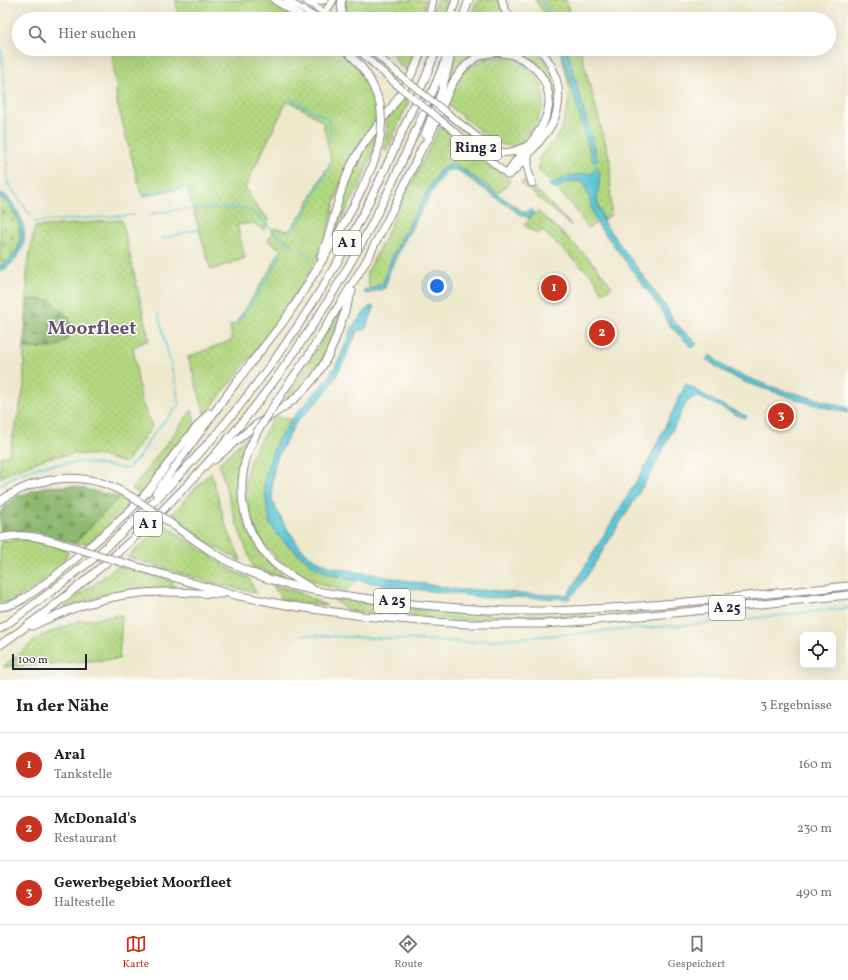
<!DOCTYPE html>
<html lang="de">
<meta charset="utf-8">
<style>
:root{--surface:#fff;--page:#f2f2f2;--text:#202124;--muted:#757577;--line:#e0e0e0;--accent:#c8321e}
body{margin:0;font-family:Vollkorn,serif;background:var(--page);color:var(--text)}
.controls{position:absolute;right:12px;bottom:12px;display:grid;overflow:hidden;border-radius:6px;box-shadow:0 4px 16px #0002}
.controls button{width:36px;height:36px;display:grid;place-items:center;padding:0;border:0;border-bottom:1px solid var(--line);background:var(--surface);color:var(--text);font:20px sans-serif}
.scale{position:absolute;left:12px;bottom:10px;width:75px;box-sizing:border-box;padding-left:4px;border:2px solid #22223b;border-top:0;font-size:11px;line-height:14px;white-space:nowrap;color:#22223b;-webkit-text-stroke:3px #fdfcf7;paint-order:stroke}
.you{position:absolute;left:437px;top:286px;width:14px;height:14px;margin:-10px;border:3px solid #fff;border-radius:50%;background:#1a73e8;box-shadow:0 0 0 6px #1a73e833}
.badge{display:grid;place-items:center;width:26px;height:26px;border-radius:50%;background:var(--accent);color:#fff;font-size:13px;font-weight:700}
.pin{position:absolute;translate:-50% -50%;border:2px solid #fff;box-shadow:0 1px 4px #0006}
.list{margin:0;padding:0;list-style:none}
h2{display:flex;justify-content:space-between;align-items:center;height:52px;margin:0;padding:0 16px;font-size:17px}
h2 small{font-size:13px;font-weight:400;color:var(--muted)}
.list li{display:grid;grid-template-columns:26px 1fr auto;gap:12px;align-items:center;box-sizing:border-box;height:64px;padding:0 16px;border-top:1px solid var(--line)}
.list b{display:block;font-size:15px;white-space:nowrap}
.list p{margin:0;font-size:13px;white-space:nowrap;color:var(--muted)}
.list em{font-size:13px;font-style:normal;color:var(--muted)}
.icon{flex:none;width:22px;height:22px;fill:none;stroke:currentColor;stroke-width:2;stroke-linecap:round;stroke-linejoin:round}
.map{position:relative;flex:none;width:848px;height:680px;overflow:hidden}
.search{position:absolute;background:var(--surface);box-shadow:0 4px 16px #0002;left:12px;right:12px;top:12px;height:44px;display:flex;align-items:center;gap:10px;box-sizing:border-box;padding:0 14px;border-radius:22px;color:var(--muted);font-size:15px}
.sheet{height:244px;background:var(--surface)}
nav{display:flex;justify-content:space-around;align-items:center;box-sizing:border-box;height:56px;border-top:1px solid var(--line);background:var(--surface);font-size:11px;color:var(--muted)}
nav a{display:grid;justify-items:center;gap:2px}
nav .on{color:var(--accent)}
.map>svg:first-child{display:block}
.grass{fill:url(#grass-dots);stroke:#6a7d5e}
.forest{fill:url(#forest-firs);stroke:#586d55}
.cemetery{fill:url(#cemetery-stones);stroke:#6a7d5e}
.water{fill:#5bc6d5;stroke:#3e7488}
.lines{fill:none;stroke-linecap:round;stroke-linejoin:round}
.stream{stroke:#5bc6d5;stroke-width:1.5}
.primary-casing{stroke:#888584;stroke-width:8}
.highway-casing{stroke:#888584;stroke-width:9}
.primary{stroke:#fff;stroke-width:6}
.highway{stroke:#fff;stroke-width:7}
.primary-bridge-casing{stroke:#888584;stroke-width:8;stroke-linecap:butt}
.highway-bridge-casing{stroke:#888584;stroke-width:9;stroke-linecap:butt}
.primary-bridge{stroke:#fff;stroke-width:6}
.highway-bridge{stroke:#fff;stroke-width:7}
.labels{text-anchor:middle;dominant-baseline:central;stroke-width:3;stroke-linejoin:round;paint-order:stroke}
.shield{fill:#fdfcf7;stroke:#646373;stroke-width:1}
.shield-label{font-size:14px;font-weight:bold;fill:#22223b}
.district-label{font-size:19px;font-weight:bold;fill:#695175;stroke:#fdfcf7}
</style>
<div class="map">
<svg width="848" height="680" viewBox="0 0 848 680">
<defs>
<pattern id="grass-dots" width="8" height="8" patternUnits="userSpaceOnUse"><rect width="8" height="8" fill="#b2d881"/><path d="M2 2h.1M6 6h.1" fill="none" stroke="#99b970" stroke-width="1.8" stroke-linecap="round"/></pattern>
<pattern id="forest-firs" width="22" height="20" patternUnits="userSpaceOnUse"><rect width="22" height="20" fill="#8db86f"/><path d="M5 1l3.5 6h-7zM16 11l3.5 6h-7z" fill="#73955c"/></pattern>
<pattern id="cemetery-stones" width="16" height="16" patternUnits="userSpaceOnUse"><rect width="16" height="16" fill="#b2d881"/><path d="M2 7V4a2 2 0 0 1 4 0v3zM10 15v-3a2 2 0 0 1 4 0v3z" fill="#99b970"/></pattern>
</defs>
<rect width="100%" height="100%" fill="#fdfcf7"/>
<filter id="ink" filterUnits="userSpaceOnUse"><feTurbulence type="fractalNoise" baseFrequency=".025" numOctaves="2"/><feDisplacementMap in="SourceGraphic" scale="8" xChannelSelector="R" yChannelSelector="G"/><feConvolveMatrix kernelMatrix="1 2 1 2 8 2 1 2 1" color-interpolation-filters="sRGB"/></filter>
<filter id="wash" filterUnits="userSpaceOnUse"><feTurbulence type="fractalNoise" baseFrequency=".012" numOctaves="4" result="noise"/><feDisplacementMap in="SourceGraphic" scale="16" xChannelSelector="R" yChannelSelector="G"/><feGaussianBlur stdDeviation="0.9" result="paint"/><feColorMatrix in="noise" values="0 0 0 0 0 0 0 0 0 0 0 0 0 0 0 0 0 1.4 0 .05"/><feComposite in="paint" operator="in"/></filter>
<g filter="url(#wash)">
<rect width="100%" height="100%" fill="#eee8cd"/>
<!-- grass -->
<path class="grass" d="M176 0H266L282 8 300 19H179Z
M345 0H425L424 19H349L348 18 347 11 343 9Z
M436 0H447L440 19H431Z
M477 0H499L509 19H470Z
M535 0H566L571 19H548Z
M112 49H340L347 55 366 77 377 102 379 118C373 125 367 132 362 139 351 156 343 175 337 194 331 214 329 236 319 255 290 312 244 364 205 415L188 357 232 340 230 325H235L273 265 281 249 268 241 274 228 289 231 303 212 331 160 323 122 305 110 287 101 245 187 256 206 269 220 264 230 253 223 237 225 245 258 211 270 187 188 156 193 142 197 117 102Z
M386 49H417L408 72 399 65 394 56Z
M459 49H535C543 58 551 68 554 80 558 95 555 116 546 128 538 140 528 151 519 162L547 123C558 97 551 74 527 58 520 54 512 50 504 49 497 49 489 51 483 52L447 87H446Z
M560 49H580L610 160 611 215 588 228 573 206 539 170V158L560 132 567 111 570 91Z
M507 57 519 60 535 74 543 90V106L536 124 520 144 512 148 510 146 495 143 447 104 449 97 464 72 485 58Z
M402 96 409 101 386 152 384 148 387 130V118Z
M441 125 510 181 499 193 452 162 441 169 428 190 392 257 388 268 383 283 369 290 367 273Z
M377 129 373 153 361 183 331 240 341 201 352 168Z
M524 180 545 198 571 225V226L521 183Z
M537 211 567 237 594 264 612 287 603 293 593 277 542 230 538 234 524 225Z
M122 220 149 340 133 347 141 400 152 427 125 463 102 456 76 454 50 457 13 471 0 478V457L9 455 24 387V348H53L51 301 27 299V267L35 227Z
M340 312 341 314 326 354 315 371 304 385 294 395 281 404Z
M192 410 195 424 142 495 132 489Z
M274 417 292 419 277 441 267 469 270 523 277 534 282 540 300 555 331 575 357 580 347 591 323 585 298 574 279 560 263 543 254 526 248 504 245 482 250 460 260 441Z
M251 434 243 450 237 476 238 495 245 525 257 549 269 562 284 576 285 578 253 567 234 516 219 463 248 436Z
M211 472 225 523 241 561 203 540 170 516Z
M119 497 132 503 89 543 74 544Z
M163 524 233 571 249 578 256 593 208 582 128 557Z
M14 538 39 541 68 551 65 560 66 563 32 589 10 602H0V542Z
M118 566 172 581 175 588 139 589 113 592 68 607H63Z
M273 585 298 592 327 606 281 599Z
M330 597C380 606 431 611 482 614 500 615 518 615 537 615 553 616 570 614 586 614L587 616 532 620 492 621 429 618 350 611Z
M122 615 119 659 3 667 39 637 78 621Z"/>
<!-- forest -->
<path class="forest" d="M27 299 51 301 68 316 72 328 66 341 53 348H24Z
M73 486 119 497 74 544 39 532 16 531 0 535V512L16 497 43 487Z"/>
<!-- cemetery -->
<path class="cemetery" d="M0 196C3 199 6 202 9 205 18 216 24 236 18 249 14 257 7 262 0 267Z"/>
<!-- water -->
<path class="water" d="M561 49H567L597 160 593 163 592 159Z
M448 165H453L458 167 523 212H527L531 209 534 214 529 218 524 216 521 215 457 170C446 169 444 172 438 181L401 247 391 268 385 288 367 294 364 293 365 289 369 290 383 283 388 268 392 257 428 190 441 169Z
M597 168 600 173 597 201 604 223 666 307 674 322 697 344 693 348 671 327 658 305 610 240 599 226 594 216 589 197 584 182C569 180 566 182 554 190L549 185 568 176 593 173 594 170Z
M0 192C5 195 10 200 14 205 17 209 19 214 21 219 30 241 20 261 0 272V267C7 262 14 257 18 249 19 245 20 241 20 237 21 220 12 207 0 196Z
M373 306 374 309 365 330H358L355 336 345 359 333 382 319 400 295 424 278 456 274 467 272 484V499L278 513 288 530 301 548 311 557 330 567 459 590H492L522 594 566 595 569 593 648 462 686 384 714 401 733 410 747 416 746 418 741 417 699 397H694L686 403 651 473 587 576 574 594 570 596V599L514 597 489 598 398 587 350 579 331 575 314 566 282 540 277 534 270 523 269 518 264 487 267 469 277 441 292 419 329 377 340 358 353 326 369 307Z
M710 355 727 369 751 379 772 387 848 408V413L808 403 747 383 727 374 706 359Z"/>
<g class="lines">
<!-- stream -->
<path class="stream" d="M541 0 553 19
M0 51H2L8 183 31 216
M291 99 328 119 331 141
M594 160 597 168
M142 196 156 192 186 187
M149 214 184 209 234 208 249 209 279 236 293 245
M34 222 135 215
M291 232 305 214 331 163
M162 239 199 229
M302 251 311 257
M237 325 276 266 281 253
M0 485 14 476 41 466 80 462 110 466 127 469 139 457 154 433 179 405 176 386 158 313
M303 635 466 642 700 624 848 608"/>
</g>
</g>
<g filter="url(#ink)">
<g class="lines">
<!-- primary casing -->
<g class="primary-casing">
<path id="primary" d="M286 0 319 19
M305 0 333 19
M357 49 397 85
M370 49 401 76
M447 113 497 152
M443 122 508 175"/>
</g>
<!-- highway casing -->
<g class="highway-casing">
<path id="highway" d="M275 0 305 19
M342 0 341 5 343 19
M502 0 504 8 511 19
M308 2 324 0
M321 19 333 0
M429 19 433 0
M449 19 456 0
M462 19 469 0
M344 49C364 67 371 78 380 104
M425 134 441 93 450 59
M497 152C510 154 515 151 527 146
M528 154V170L532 183
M508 175 515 170C527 155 542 141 552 124 565 99 558 68 539 49
M321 256C330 236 334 215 340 195 344 182 349 169 355 158 364 141 378 126 389 111 403 92 415 71 422 49
M282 393 308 356 365 263 392 211 422 148 429 138 451 86C458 74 466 62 480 56 510 43 550 68 549 102 548 124 532 141 519 157 514 163 510 167 508 175
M248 452C234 495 244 539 280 568 290 576 301 582 311 588
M214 460C228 448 241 436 256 425 265 419 275 413 284 407 298 397 311 384 320 370 336 346 342 317 352 291
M156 493 237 381 283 322 296 303 323 259 344 224 362 189 373 164 378 150
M0 501C28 481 65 473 99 482 112 486 124 492 135 499
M166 520C193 539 219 559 250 572 293 590 341 595 387 601 427 606 467 609 507 611 570 612 634 607 697 601 747 596 798 591 848 586
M0 538C28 531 52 541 79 549
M121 562 234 595 276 603 298 607 363 616 434 622 467 624H544L585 621 684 612 848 595
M0 607C8 606 16 604 23 599 44 586 64 569 83 552 105 534 128 514 147 492 157 480 165 467 174 455 185 440 197 427 209 413
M32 626C63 611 98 598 133 594 162 590 192 593 222 594
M0 629C30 608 60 585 89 562 116 539 142 514 167 488 235 418 294 339 342 254 378 188 409 119 437 49
M0 645C116 565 219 464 298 347 323 311 346 272 367 233 374 221 379 208 386 196 409 148 430 98 450 49"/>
</g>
<!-- primary -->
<use href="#primary" class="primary"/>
<!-- highway -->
<use href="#highway" class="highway"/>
<!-- primary-bridge casing -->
<g class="primary-bridge-casing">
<path id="primary-bridge" d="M401 76 447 113
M397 85 443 122"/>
</g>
<!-- highway-bridge casing -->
<g class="highway-bridge-casing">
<path id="highway-bridge" d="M378 150C381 133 383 122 380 104
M248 452 257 432 282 393
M135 499 166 520
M79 549 121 562"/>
</g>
<!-- primary-bridge -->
<use href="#primary-bridge" class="primary-bridge"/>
<!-- highway-bridge -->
<use href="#highway-bridge" class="highway-bridge"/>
</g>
</g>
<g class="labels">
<!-- shield labels -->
<g class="shield">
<rect x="451" y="136" width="50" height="24" rx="3"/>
<rect x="333" y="231" width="28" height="24" rx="3"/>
<rect x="134" y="512" width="28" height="24" rx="3"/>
<rect x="374" y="589" width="36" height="24" rx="3"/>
<rect x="709" y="596" width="36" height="24" rx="3"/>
</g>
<g class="shield-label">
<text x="476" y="148">Ring 2</text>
<text x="347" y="243">A 1</text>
<text x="148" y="524">A 1</text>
<text x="392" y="601">A 25</text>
<text x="727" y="608">A 25</text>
</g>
<!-- district labels -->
<g class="district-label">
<text x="92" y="329">Moorfleet</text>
</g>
</g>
</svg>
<div class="controls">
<button><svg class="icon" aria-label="locate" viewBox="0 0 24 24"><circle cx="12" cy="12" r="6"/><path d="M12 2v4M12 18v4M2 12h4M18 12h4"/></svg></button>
</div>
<div class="scale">100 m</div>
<div class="you"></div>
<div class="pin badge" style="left:554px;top:288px">1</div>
<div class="pin badge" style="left:602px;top:333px">2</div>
<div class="pin badge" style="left:781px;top:416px">3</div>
<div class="search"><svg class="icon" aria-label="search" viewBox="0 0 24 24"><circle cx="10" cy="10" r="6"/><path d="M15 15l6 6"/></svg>Hier suchen</div>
</div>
<section class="sheet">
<h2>In der Nähe<small>3 Ergebnisse</small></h2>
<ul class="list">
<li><span class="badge">1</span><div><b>Aral</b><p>Tankstelle</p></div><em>160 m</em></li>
<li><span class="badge">2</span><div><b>McDonald's</b><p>Restaurant</p></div><em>230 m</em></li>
<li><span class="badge">3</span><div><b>Gewerbegebiet Moorfleet</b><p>Haltestelle</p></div><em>490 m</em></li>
</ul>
</section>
<nav>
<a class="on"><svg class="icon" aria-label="map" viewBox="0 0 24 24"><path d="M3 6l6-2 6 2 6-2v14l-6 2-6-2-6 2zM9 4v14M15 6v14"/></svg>Karte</a>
<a><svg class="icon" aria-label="directions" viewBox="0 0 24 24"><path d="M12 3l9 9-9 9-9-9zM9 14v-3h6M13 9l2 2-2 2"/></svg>Route</a>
<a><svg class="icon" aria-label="saved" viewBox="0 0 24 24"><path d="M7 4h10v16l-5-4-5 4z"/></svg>Gespeichert</a>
</nav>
